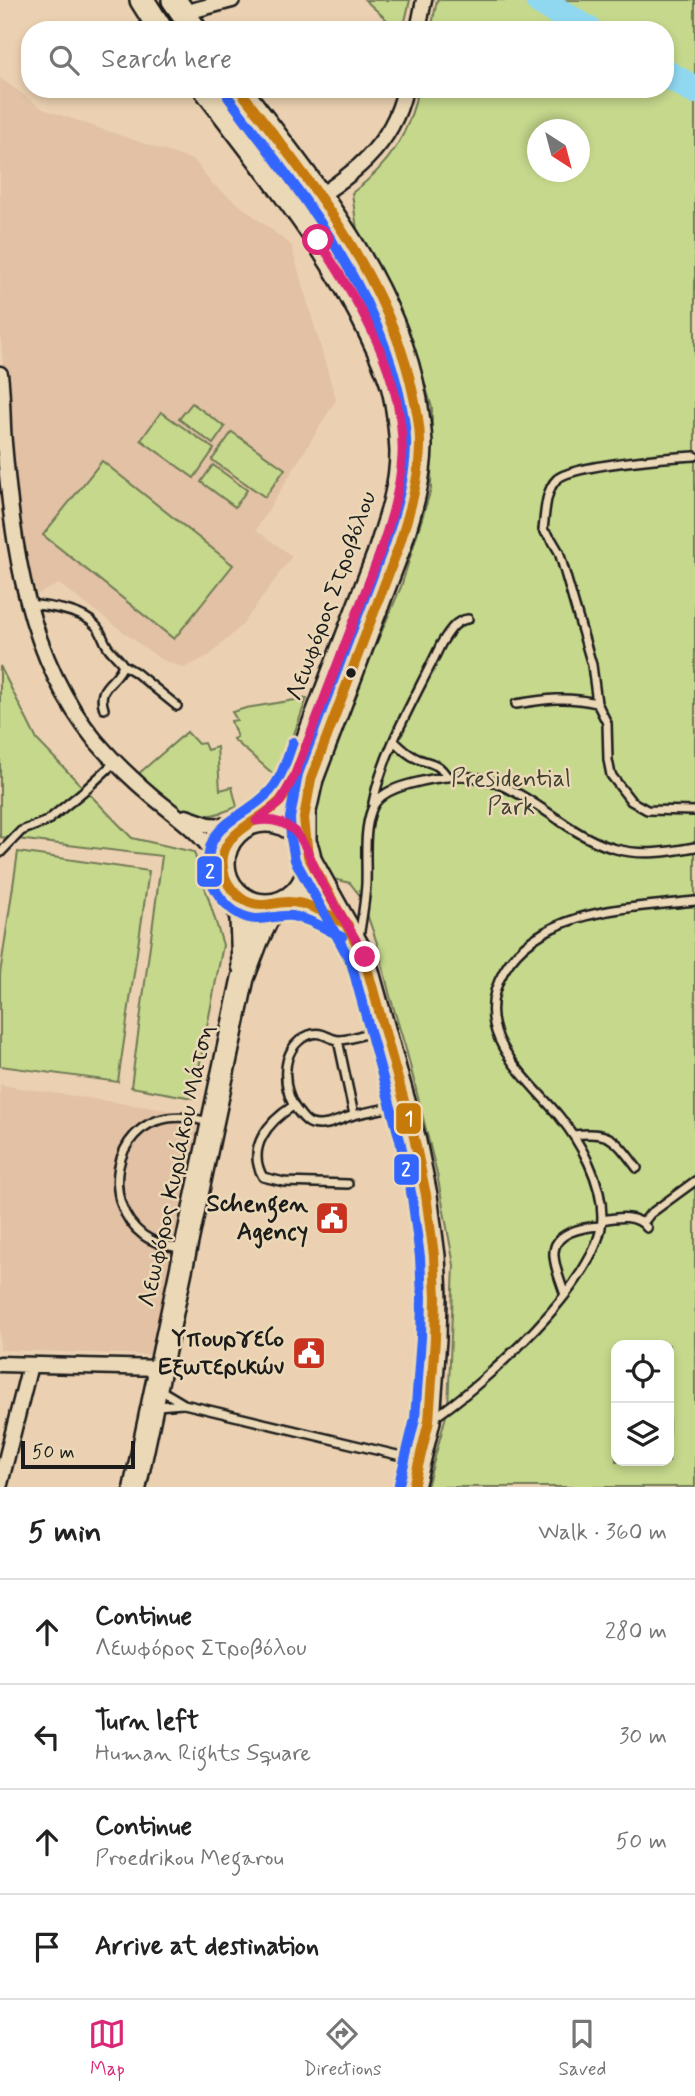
<!DOCTYPE html>
<meta charset="utf-8">
<style>
:root{--surface:#fff;--page:#f6f6f6;--text:#222;--muted:#767676;--line:#e0e0e0;--accent:#db2777}
body{margin:0;font-family:Mynerve,sans-serif;background:var(--page);color:var(--text)}
.controls{position:absolute;right:21px;bottom:21px;display:grid;overflow:hidden;border-radius:14px;box-shadow:0 4px 10px #0003}
.controls button{width:63px;height:63px;display:grid;place-items:center;padding:0;border:0;border-bottom:2px solid var(--line);background:var(--surface);color:var(--text);font:35px sans-serif}
.compass{position:absolute;left:527px;top:119px;width:63px;height:63px;border-radius:50%;background:var(--surface);box-shadow:0 4px 10px #0003;rotate:144deg}
.scale{position:absolute;left:21px;bottom:18px;width:114px;box-sizing:border-box;padding-left:7px;border:4px solid #1c1c1c;border-top:0;font-size:19px;line-height:24px;white-space:nowrap;color:#1c1c1c;-webkit-text-stroke:5px #ebd8b6;paint-order:stroke}
.stop{position:absolute;width:21px;height:21px;margin:-16px;border:5px solid #db2777;border-radius:50%;background:#fff}
.stop.end{background:#db2777;border-color:#fff;box-shadow:0 2px 7px #0008}
.list{margin:0;padding:0;list-style:none}
h2{display:flex;justify-content:space-between;align-items:center;height:91px;margin:0;padding:0 28px;font-size:30px}
h2 small{font-size:23px;font-weight:400;color:var(--muted)}
.list li{display:grid;grid-template-columns:46px 1fr auto;gap:21px;align-items:center;box-sizing:border-box;height:105px;padding:0 28px;border-top:2px solid var(--line)}
.list b{display:block;font-size:26px;white-space:nowrap}
.list p{margin:0;font-size:23px;white-space:nowrap;color:var(--muted)}
.list em{font-size:23px;font-style:normal;color:var(--muted)}
.icon{flex:none;width:38px;height:38px;fill:none;stroke:currentColor;stroke-width:2;stroke-linecap:round;stroke-linejoin:round}
.map{position:relative;flex:none;width:695px;height:1487px;overflow:hidden}
.search{position:absolute;background:var(--surface);box-shadow:0 4px 10px #0003;left:21px;right:21px;top:21px;height:77px;display:flex;align-items:center;gap:18px;box-sizing:border-box;padding:0 24px;border-radius:28px;color:var(--muted);font-size:26px}
.sheet{height:511px;background:var(--surface)}
nav{display:flex;justify-content:space-around;align-items:center;box-sizing:border-box;height:98px;border-top:2px solid var(--line);background:var(--surface);font-size:19px;color:var(--muted)}
nav a{display:grid;justify-items:center;gap:4px}
nav .on{color:var(--accent)}
.map>svg:first-child{display:block}
.built{fill:#e2c1a4}
.green{fill:#c5d88c;stroke:#707a54;stroke-width:2;fill-rule:evenodd}
.lines{fill:none;stroke-linecap:round;stroke-linejoin:round}
.river{stroke:#8fd8f0;stroke-width:28}
.service-casing{stroke:#1c1c1c;stroke-width:12}
.minor-casing{stroke:#1c1c1c;stroke-width:19}
.secondary-casing{stroke:#1c1c1c;stroke-width:26}
.primary-casing{stroke:#1c1c1c;stroke-width:28}
.service{stroke:#ebd8b6;stroke-width:7}
.minor{stroke:#ebd8b6;stroke-width:14}
.secondary{stroke:#ebd8b6;stroke-width:21}
.primary{stroke:#ebd8b6;stroke-width:23}
.bus-1-casing{stroke:#ebd8b6;stroke-width:16}
.bus-2-casing{stroke:#ebd8b6;stroke-width:16}
.bus-1{stroke:#c67a07;stroke-width:10}
.bus-2{stroke:#36f;stroke-width:10}
.route{stroke:#db2777;stroke-width:9}
.bus-dot{fill:#1c1c1c;stroke:#ebd8b6;stroke-width:2.5}
.labels{text-anchor:middle;dominant-baseline:central;stroke-width:5;stroke-linejoin:round;paint-order:stroke}
.street-label{font-size:24px;fill:#1c1c1c;stroke:#ebd8b6}
.park-label{font-size:24px;fill:#3e4232;stroke:#ebd8b6}
.poi-label{font-size:24px;font-weight:bold;fill:#1c1c1c;stroke:#ebd8b6;text-anchor:end}
.line-badge{stroke:#ebd8b6;stroke-width:2.5}
.badge-label{font-size:19px;text-anchor:middle;font-weight:bold;fill:#fff}
</style>
<div class="map">
<svg width="695" height="1487" viewBox="0 0 695 1487">
<rect width="100%" height="100%" fill="#ebd1b1"/>
<filter id="ink" filterUnits="userSpaceOnUse"><feTurbulence type="fractalNoise" baseFrequency=".0143" numOctaves="2"/><feDisplacementMap in="SourceGraphic" scale="14" xChannelSelector="R" yChannelSelector="G"/><feConvolveMatrix kernelMatrix="1 2 1 2 8 2 1 2 1" color-interpolation-filters="sRGB"/></filter>
<g filter="url(#ink)">
<!-- built -->
<path class="built" d="M0 78 43 109 195 161 210 182 291 245 336 400 256 530 292 556 243 624 210 655 184 668 160 659 59 584 37 594 19 536 0 331Z
M0 1085 200 1115 151 1355 0 1350Z"/>
<!-- green -->
<path class="green" d="M365 0H410L403 30H398Z
M437 0H695V1487H427L448 1408 454 1265 437 1174 407 1053 390 996 377 943 361 897 350 883 333 879 322 860 310 815 345 716 401 587 431 489 432 408 416 354 393 295 358 237 352 193C389 165 409 135 418 89H665V30H431ZM538 130H580V172H538ZM616 1345H669V1461H616Z
M192 403 225 427 213 444 179 419Z
M161 412 214 449 194 478 141 440Z
M232 432 285 469 265 497 212 460Z
M102 461 233 565 174 639 43 535Z
M213 465 247 490 235 507 201 482Z
M0 666 37 740 132 838 194 852 223 945 193 1098 131 1087 162 856 0 837Z
M307 698 278 778 233 739 237 737 231 721 237 720 232 712 246 708Z
M187 732 198 744 204 743 207 750 217 747 220 790 232 787 237 807C228 810 218 815 210 815 180 816 157 794 137 775Z
M18 852 149 871 118 1082 0 1066V974Z"/>
<g class="lines">
<!-- river -->
<path class="river" d="M539 0 588 30
M665 73 695 90"/>
<!-- service casing -->
<g class="service-casing">
<path id="service" d="M695 456C670 457 573 465 557 479 545 490 545 515 543 530L552 540 559 552 592 665 597 703 607 723 608 760 611 775 631 801 647 810 695 811
M28 604C47 606 82 610 95 625 101 630 102 637 106 644 110 652 118 657 123 665 116 684 96 685 104 709
M123 665 135 672 177 706
M516 704C546 699 566 696 597 703
M394 741C401 748 408 755 418 759 432 764 439 763 447 777
M373 803C384 748 417 695 441 644 448 633 455 620 468 619
M0 853 21 831 47 821 85 790 115 762
M359 937C362 919 365 902 366 884 367 860 363 832 372 809 378 794 395 788 410 784 479 765 504 783 559 820 576 832 595 844 616 849 642 856 668 852 695 847
M381 1028C369 1032 353 1040 339 1040 328 1039 322 1030 309 1035 278 1047 281 1094 300 1114 303 1118 307 1123 312 1124 326 1128 340 1119 354 1115 369 1111 385 1109 401 1105
M338 1040 354 1115
M293 1106C268 1122 246 1148 263 1177L284 1182 348 1184
M573 1135C611 1131 614 1138 637 1168
M602 1220C618 1217 637 1214 647 1228
M643 1223 650 1214 695 1181
M183 1249C169 1246 155 1244 143 1235 101 1203 112 1126 168 1118 184 1116 196 1118 210 1123
M565 1295C561 1283 555 1269 554 1256 552 1232 583 1227 601 1226
M157 1391 164 1392 184 1404 418 1460
M157 1406 183 1404
M432 1419C482 1386 602 1279 602 1217 602 1181 581 1143 559 1116 524 1074 468 1032 504 971 541 908 631 908 695 901"/>
</g>
<!-- minor casing -->
<g class="minor-casing">
<path id="minor" d="M183 13 232 0
M418 30 424 0
M298 210C347 178 392 150 405 89
M0 374C3 397 2 420 4 443 13 547 27 657 95 740 112 760 132 779 152 796 181 820 205 834 223 868
M186 817 209 825 242 827
M0 1364 161 1368
M0 1484 30 1365"/>
</g>
<!-- secondary casing -->
<g class="secondary-casing">
<path id="secondary" d="M308 856 364 957 414 1137 426 1195 434 1256 436 1297 435 1339 429 1421 413 1487
M235 893 241 919 243 966
M286 901 315 909 346 924
M135 1487 243 978 257 941 274 905"/>
</g>
<!-- primary casing -->
<g class="primary-casing">
<path id="primary" d="M142 0 161 30
M174 0 195 30
M206 89C266 168 330 245 372 335 380 352 389 370 394 389 399 409 401 431 402 452 402 487 390 522 379 555L294 777 280 802 256 821
M239 89C310 183 393 280 415 400 417 415 420 432 420 447 419 482 409 513 399 546L311 779 304 811V843
M223 863a43 43 0 1 1 86 0a43 43 0 1 1-86 0Z"/>
</g>
<!-- service -->
<use href="#service" class="service"/>
<!-- minor -->
<use href="#minor" class="minor"/>
<!-- secondary -->
<use href="#secondary" class="secondary"/>
<!-- primary -->
<use href="#primary" class="primary"/>
<!-- bus-1 casing -->
<g class="bus-1-casing">
<path id="bus-1" d="M239 89C307 178 382 269 410 380 415 402 421 425 420 448 419 481 409 514 399 546L311 779 304 818 308 856 364 957 414 1137 426 1195 434 1256 436 1297 435 1339 429 1421 413 1487
M306 747C299 765 294 786 280 801 258 825 211 833 225 877 229 888 239 899 250 903 263 908 274 902 288 902 309 902 329 915 348 925"/>
</g>
<!-- bus-2 casing -->
<g class="bus-2-casing">
<path id="bus-2" d="M228 97C295 186 369 275 397 385 402 405 407 427 406 448 405 480 395 511 386 541L298 774 290 818 291 838 295 860 351 962 400 1140 412 1197 420 1257 422 1297 421 1338 415 1419 399 1484
M293 742C287 758 282 778 270 791 243 821 199 823 210 876 214 892 225 906 239 914 260 925 272 914 292 916 310 919 326 929 342 937"/>
</g>
<!-- bus-1 -->
<use href="#bus-1" class="bus-1"/>
<!-- bus-2 -->
<use href="#bus-2" class="bus-2"/>
</g>
</g>
<g class="lines" filter="url(#ink)">
<!-- route -->
<path class="route" d="M318 240C360 303 405 377 402 456 400 491 390 523 379 555L294 777 280 802 256 821C269 819 282 821 292 829 306 840 312 865 321 881 335 907 352 930 365 957"/>
</g>
<!-- icons -->
<defs>
<g id="civic-square" transform="scale(1.75)"><rect x="-9" y="-9" width="18" height="18" rx="4" fill="#c8321e" stroke="#ebd8b6"/><path d="M-.6-6.5H3V-4.5H.6V-3L4-1V1h2V6H-6V1h2V-1L-.6-3ZM-1.2 2.5V6h2.4V2.5Z" fill="#fff"/></g>
</defs>
<g fill-rule="evenodd">
<use href="#civic-square" x="332" y="1218"/>
<use href="#civic-square" x="309" y="1353"/>
</g>
<!-- markers -->
<circle class="bus-dot" cx="351" cy="673" r="6"/>
<g class="labels">
<!-- street labels -->
<g class="street-label">
<text transform="translate(332 596) rotate(-70)">Λεωφόρος Στροβόλου</text>
<text transform="translate(177 1166) rotate(-78)">Λεωφόρος Κυριάκου Μάτση</text>
</g>
<!-- park labels -->
<g class="park-label">
<text x="511" y="779">Presidential<tspan x="511" dy="28">Park</tspan></text>
</g>
<!-- poi labels -->
<g class="poi-label">
<text x="308" y="1204">Schengen<tspan x="308" dy="28">Agency</tspan></text>
<text x="284" y="1339">Υπουργείο<tspan x="284" dy="28">Εξωτερικών</tspan></text>
</g>
</g>
<g class="line-badge">
<rect x="196" y="855" width="27" height="33" rx="7" fill="#36f"/>
<rect x="395" y="1102" width="27" height="33" rx="7" fill="#c67a07"/>
<rect x="393" y="1153" width="27" height="33" rx="7" fill="#36f"/>
</g>
<g class="badge-label">
<text x="210" y="878">2</text>
<text x="409" y="1125">1</text>
<text x="406" y="1176">2</text>
</g>
</svg>
<div class="controls">
<button><svg class="icon" aria-label="locate" viewBox="0 0 24 24"><circle cx="12" cy="12" r="6"/><path d="M12 2v4M12 18v4M2 12h4M18 12h4"/></svg></button>
<button><svg class="icon" aria-label="layers" viewBox="0 0 24 24"><path d="M12 4l9 5-9 5-9-5zM3 14l9 5 9-5"/></svg></button>
</div>
<svg class="compass" viewBox="-18 -18 36 36"><path d="M0-13l5 13h-10z" fill="#e53935"/><path d="M0 13l5-13h-10z" fill="#767676"/></svg>
<div class="scale">50 m</div>
<div class="stop" style="left:318px;top:240px"></div>
<div class="stop end" style="left:365px;top:957px"></div>
<div class="search"><svg class="icon" aria-label="search" viewBox="0 0 24 24"><circle cx="10" cy="10" r="6"/><path d="M15 15l6 6"/></svg>Search here</div>
</div>
<section class="sheet">
<h2>5 min<small>Walk · 360 m</small></h2>
<ul class="list">
<li><svg class="icon" aria-label="ahead" viewBox="0 0 24 24"><path d="M12 20V5M6 11l6-6 6 6"/></svg><div><b>Continue</b><p>Λεωφόρος Στροβόλου</p></div><em>280 m</em></li>
<li><svg class="icon" aria-label="left" viewBox="0 0 24 24"><path d="M17 20v-9H6M10 6l-5 5 5 5"/></svg><div><b>Turn left</b><p>Human Rights Square</p></div><em>30 m</em></li>
<li><svg class="icon" aria-label="ahead" viewBox="0 0 24 24"><path d="M12 20V5M6 11l6-6 6 6"/></svg><div><b>Continue</b><p>Proedrikou Megarou</p></div><em>50 m</em></li>
<li><svg class="icon" aria-label="arrive" viewBox="0 0 24 24"><path d="M6 21V4h12l-3 4 3 4H6"/></svg><div><b>Arrive at destination</b></div></li>
</ul>
</section>
<nav>
<a class="on"><svg class="icon" aria-label="map" viewBox="0 0 24 24"><path d="M3 6l6-2 6 2 6-2v14l-6 2-6-2-6 2zM9 4v14M15 6v14"/></svg>Map</a>
<a><svg class="icon" aria-label="directions" viewBox="0 0 24 24"><path d="M12 3l9 9-9 9-9-9zM9 14v-3h6M13 9l2 2-2 2"/></svg>Directions</a>
<a><svg class="icon" aria-label="saved" viewBox="0 0 24 24"><path d="M7 4h10v16l-5-4-5 4z"/></svg>Saved</a>
</nav>
